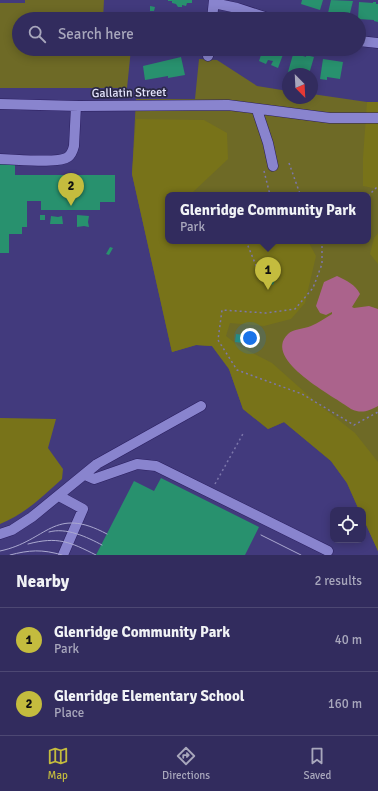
<!DOCTYPE html>
<style>
:root{--surface:#322c5e;--page:#3a3464;--text:#f1f3f6;--muted:#a8a7bc;--line:#4d4873;--accent:#c4bc3e}
body{margin:0;font-family:Signika,sans-serif;background:var(--page);color:var(--text)}
.controls{position:absolute;right:12px;bottom:12px;display:grid;overflow:hidden;border-radius:8px;box-shadow:0 2px 10px #0003}
.controls button{width:36px;height:36px;display:grid;place-items:center;padding:0;border:0;border-bottom:1px solid var(--line);background:var(--surface);color:var(--text);font:20px sans-serif}
.compass{position:absolute;left:282px;top:68px;width:36px;height:36px;border-radius:50%;background:var(--surface);box-shadow:0 2px 10px #0003;rotate:156deg}
.you{position:absolute;left:250px;top:338px;width:14px;height:14px;margin:-10px;border:3px solid #fff;border-radius:50%;background:#1a73e8;box-shadow:0 0 0 6px #1a73e833}
.badge{display:grid;place-items:center;width:26px;height:26px;border-radius:50%;background:var(--accent);color:#111;font-size:13px;font-weight:700}
.pin{position:absolute;translate:-50% -33px;filter:drop-shadow(0 1px 2px #0008)}
.pin::after{content:'';position:absolute;top:21px;width:14px;height:12px;background:inherit;clip-path:polygon(0 0,100% 0,50% 100%)}
.popup{position:absolute;left:165px;top:192px;width:206px;height:52px;box-sizing:border-box;display:grid;place-content:center;border-radius:8px;background:var(--surface);filter:drop-shadow(0 1px 3px #0005);font-size:13px;white-space:nowrap;color:var(--muted)}
.popup b{font-size:15px;color:var(--text)}
.popup::after{content:'';position:absolute;left:50%;top:100%;margin-left:-8px;border:8px solid transparent;border-top-color:var(--surface)}
.list{margin:0;padding:0;list-style:none}
h2{display:flex;justify-content:space-between;align-items:center;height:52px;margin:0;padding:0 16px;font-size:17px}
h2 small{font-size:13px;font-weight:400;color:var(--muted)}
.list li{display:grid;grid-template-columns:26px 1fr auto;gap:12px;align-items:center;box-sizing:border-box;height:64px;padding:0 16px;border-top:1px solid var(--line)}
.list b{display:block;font-size:15px;white-space:nowrap}
.list p{margin:0;font-size:13px;white-space:nowrap;color:var(--muted)}
.list em{font-size:13px;font-style:normal;color:var(--muted)}
.icon{flex:none;width:22px;height:22px;fill:none;stroke:currentColor;stroke-width:2;stroke-linecap:round;stroke-linejoin:round}
.map{position:relative;flex:none;width:378px;height:555px;overflow:hidden}
.search{position:absolute;background:var(--surface);box-shadow:0 2px 10px #0003;left:12px;right:12px;top:12px;height:44px;display:flex;align-items:center;gap:10px;box-sizing:border-box;padding:0 14px;border-radius:22px;color:var(--muted);font-size:15px}
.sheet{height:180px;background:var(--surface)}
nav{display:flex;justify-content:space-around;align-items:center;box-sizing:border-box;height:56px;border-top:1px solid var(--line);background:var(--surface);font-size:11px;color:var(--muted)}
nav a{display:grid;justify-items:center;gap:2px}
nav .on{color:var(--accent)}
.map>svg:first-child{display:block}
.green{fill:#6e6a26;fill-rule:evenodd}
.forest{fill:#787319}
.water{fill:#ab638c}
.building{fill:#28916e}
.lines{fill:none;stroke-linecap:round;stroke-linejoin:round}
.minor-casing{stroke:#2a1e5f;stroke-width:11}
.path{stroke:#7d77ab;stroke-width:1.5;stroke-dasharray:2 3;stroke-linecap:butt}
.minor{stroke:#8984ce;stroke-width:10}
.tram{stroke:#aba9d0;stroke-width:1}
.labels{text-anchor:middle;dominant-baseline:central;stroke-width:3.5;stroke-linejoin:round;paint-order:stroke}
.street-label{font-size:12px;fill:#e4e4fd;stroke:#2a2846}
</style>
<div class="map">
<svg width="378" height="555" viewBox="0 0 378 555">
<rect width="100%" height="100%" fill="#423a7d"/>
<!-- green -->
<path class="green" d="M25 0H104L103 19H19V49H131L127 88H0V3H25Z
M199 59 217 60 257 86 288 91V98H312V94L367 102H378V551L363 518V510H359L347 483 331 461 284 422 268 429 243 409 229 369 212 346 196 345 172 352 132 174 136 99H195ZM168 195H368V241H168Z"/>
<!-- forest -->
<path class="forest" d="M367 102H378V189L363 186V158Z
M136 119 204 120 227 133 228 159 193 192 192 195H168V241H308L316 256 305 303 291 319 264 326 230 323 226 336 239 346 272 363 317 403 355 433 378 462V551L363 518V510H359L347 483 331 461 284 422 268 429 243 409 229 369 212 346 196 345 172 352 132 174Z
M378 233V264L370 254 374 238Z
M0 418 56 419 48 448 63 469 62 479C42 497 25 514 0 524Z"/>
<!-- water -->
<path class="water" d="M337 276C347 281 355 284 360 294L352 307 354 308 369 306 378 309V406C368 411 362 414 351 409 336 397 261 360 288 334 293 329 304 329 311 326 318 323 325 318 332 314V312L326 315 320 313 316 306 324 282Z"/>
<!-- building -->
<path class="building" d="M168 0H192V3H187L186 6 182 5V7H178L176 4 172 3V1H168Z
M302 0H323L320 10 301 4Z
M331 0 353 1 349 17 342 16 343 14 337 12 336 14 328 13Z
M359 2 373 3V2H376V4H378V22L374 21V20L358 19Z
M150 6 155 7 154 11H150Z
M174 12 190 13 189 19H168V17L174 18Z
M234 49H254L252 54 240 50 238 54 233 52Z
M263 49H285L278 68 271 65 273 61 268 60 266 64 259 61Z
M294 51 304 54 303 56 306 57V55L314 57 309 74H300L301 71 299 70 298 72H296L295 74 288 72Z
M181 57 185 75 168 78V76L145 80 143 66Z
M323 59 343 62 340 79 327 77V80L320 79Z
M0 162H15V175H115V202H100V210H41V201H27V227H22V234H9V253H0Z
M40 215H45V220H40Z
M77 215 89 216 88 222 89 227 84 226 77 227Z
M51 216 58 217 62 216 63 224H50Z
M110 247 113 248 109 255 106 254Z
M269 274 276 277 273 285 266 281Z
M236 334 244 335 243 343 235 342Z
M161 478 259 527 245 555H96L134 481 154 491Z"/>
<g class="lines">
<!-- minor casing -->
<g class="minor-casing">
<path id="minor" d="M214 3 237 8 271 19
M212 19 214 0
M359 41 378 43
M208 56 209 49
M0 104 79 106 228 105 330 118H378
M257 110 268 143 273 166
M0 159C14 159 59 164 68 157 72 154 73 150 74 146L76 106
M85 475 94 479 137 464 156 466 328 551
M59 496 83 509 63 555
M0 534 12 530 32 517 97 464 201 406"/>
</g>
<!-- path -->
<path class="path" d="M289 163 300 194
M264 171 270 195
M271 195C284 193 298 193 312 195
M368 196 378 186
M246 241 257 268
M322 241V264L313 288 295 309 266 313 222 310 218 340 237 370 302 394 354 425 378 412
M215 484 244 432"/>
<!-- minor -->
<use href="#minor" class="minor"/>
<!-- tram -->
<path class="tram" d="M49 532C66 527 87 537 102 545
M261 535 301 555
M28 544C58 536 70 542 96 555
M0 551C48 541 53 505 107 534
M10 555C29 550 42 549 62 555"/>
</g>
<g class="labels">
<!-- street labels -->
<g class="street-label">
<text transform="translate(129 93) rotate(-1)">Gallatin Street</text>
</g>
</g>
</svg>
<div class="controls">
<button><svg class="icon" aria-label="locate" viewBox="0 0 24 24"><circle cx="12" cy="12" r="6"/><path d="M12 2v4M12 18v4M2 12h4M18 12h4"/></svg></button>
</div>
<svg class="compass" viewBox="-18 -18 36 36"><path d="M0-13l5 13h-10z" fill="#e53935"/><path d="M0 13l5-13h-10z" fill="#a8a7bc"/></svg>
<div class="you"></div>
<div class="pin badge" style="left:268px;top:290px">1</div>
<div class="popup"><b>Glenridge Community Park</b>Park</div>
<div class="pin badge" style="left:71px;top:206px">2</div>
<div class="search"><svg class="icon" aria-label="search" viewBox="0 0 24 24"><circle cx="10" cy="10" r="6"/><path d="M15 15l6 6"/></svg>Search here</div>
</div>
<section class="sheet">
<h2>Nearby<small>2 results</small></h2>
<ul class="list">
<li><span class="badge">1</span><div><b>Glenridge Community Park</b><p>Park</p></div><em>40 m</em></li>
<li><span class="badge">2</span><div><b>Glenridge Elementary School</b><p>Place</p></div><em>160 m</em></li>
</ul>
</section>
<nav>
<a class="on"><svg class="icon" aria-label="map" viewBox="0 0 24 24"><path d="M3 6l6-2 6 2 6-2v14l-6 2-6-2-6 2zM9 4v14M15 6v14"/></svg>Map</a>
<a><svg class="icon" aria-label="directions" viewBox="0 0 24 24"><path d="M12 3l9 9-9 9-9-9zM9 14v-3h6M13 9l2 2-2 2"/></svg>Directions</a>
<a><svg class="icon" aria-label="saved" viewBox="0 0 24 24"><path d="M7 4h10v16l-5-4-5 4z"/></svg>Saved</a>
</nav>
